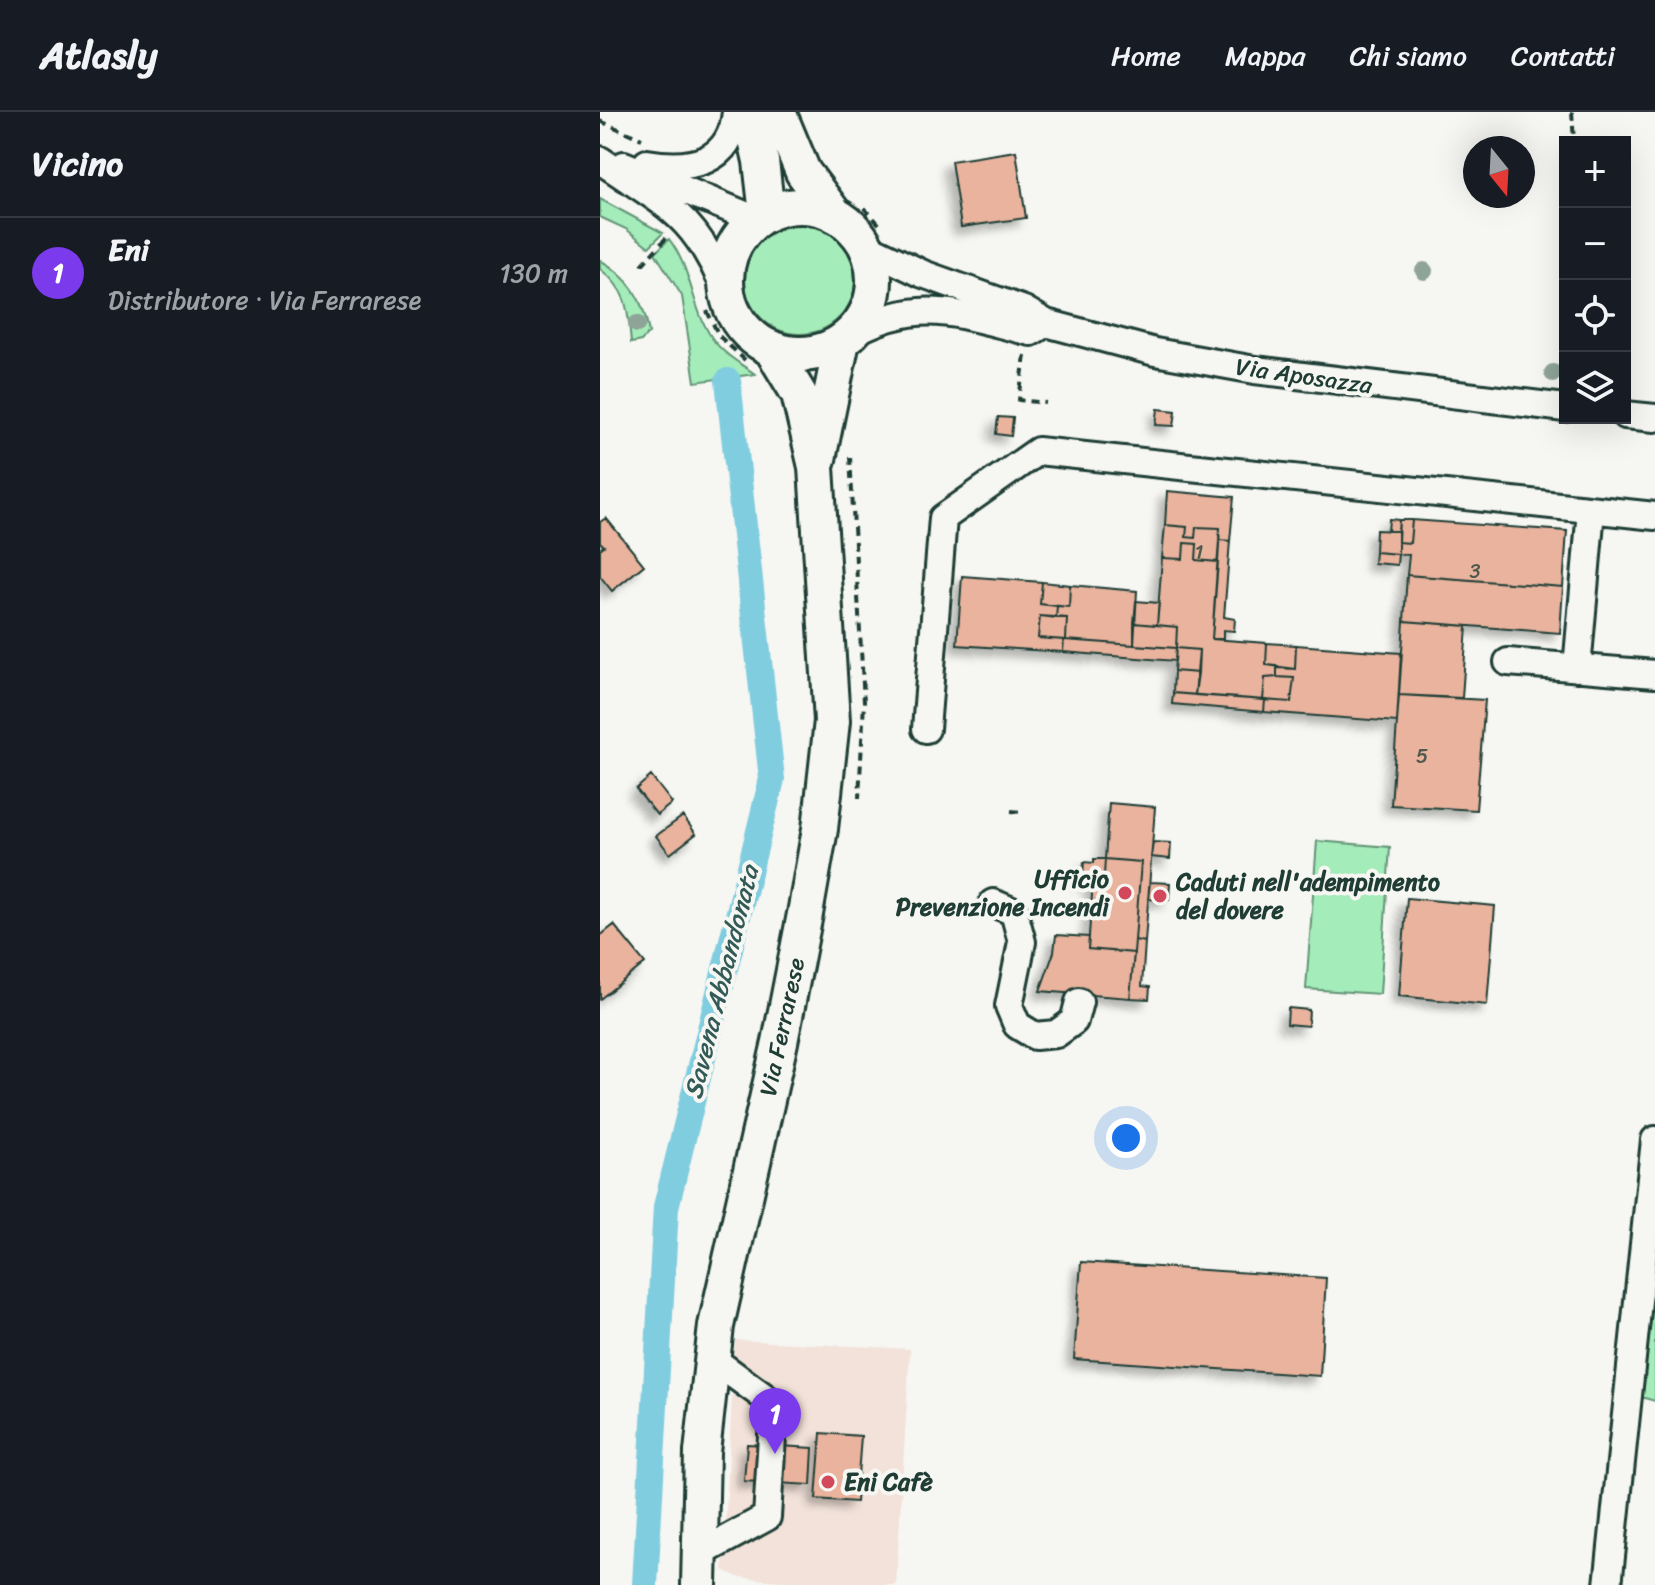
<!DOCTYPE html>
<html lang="it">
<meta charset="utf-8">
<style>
:root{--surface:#171b24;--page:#20242c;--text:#f1f3f6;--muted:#9ea1a6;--line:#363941;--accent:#7c3aed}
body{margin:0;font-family:Sriracha,sans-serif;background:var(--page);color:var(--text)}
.controls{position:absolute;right:24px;top:24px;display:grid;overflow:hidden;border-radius:0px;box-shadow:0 8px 32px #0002}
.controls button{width:72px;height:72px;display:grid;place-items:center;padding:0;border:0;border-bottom:2px solid var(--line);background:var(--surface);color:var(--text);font:40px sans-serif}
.compass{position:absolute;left:863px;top:24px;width:72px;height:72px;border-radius:50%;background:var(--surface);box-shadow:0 8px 32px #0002;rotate:162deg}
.you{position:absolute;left:526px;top:1026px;width:28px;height:28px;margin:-20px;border:6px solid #fff;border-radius:50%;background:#1a73e8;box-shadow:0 0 0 12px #1a73e833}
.badge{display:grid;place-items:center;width:52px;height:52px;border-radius:50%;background:var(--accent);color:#fff;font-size:26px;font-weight:700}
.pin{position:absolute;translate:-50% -66px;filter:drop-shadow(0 2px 4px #0008)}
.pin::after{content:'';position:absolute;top:42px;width:28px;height:24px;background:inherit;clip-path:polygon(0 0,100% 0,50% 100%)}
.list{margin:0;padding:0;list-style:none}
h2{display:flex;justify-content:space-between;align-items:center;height:104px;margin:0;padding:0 32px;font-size:34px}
h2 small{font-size:26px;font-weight:400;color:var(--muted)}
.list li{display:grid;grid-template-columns:52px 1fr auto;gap:24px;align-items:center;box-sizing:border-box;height:112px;padding:0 32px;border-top:2px solid var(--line)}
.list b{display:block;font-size:30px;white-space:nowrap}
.list p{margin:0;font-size:26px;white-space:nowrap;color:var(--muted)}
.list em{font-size:26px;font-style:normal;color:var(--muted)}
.icon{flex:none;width:44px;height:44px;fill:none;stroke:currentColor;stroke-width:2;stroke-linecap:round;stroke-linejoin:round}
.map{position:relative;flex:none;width:1055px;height:1473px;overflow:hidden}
header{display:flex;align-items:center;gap:48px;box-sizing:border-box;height:112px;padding:0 40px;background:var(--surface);border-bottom:2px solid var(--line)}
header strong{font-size:38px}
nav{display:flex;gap:44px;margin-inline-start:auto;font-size:28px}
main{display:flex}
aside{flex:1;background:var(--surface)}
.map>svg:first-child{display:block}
.built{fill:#f2e2d9}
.green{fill:#a4ecb9;stroke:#629476;stroke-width:2}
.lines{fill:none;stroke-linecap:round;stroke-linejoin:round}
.canal{stroke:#80cddf;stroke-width:26}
.building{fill:#e9b39e;stroke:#1f3d34;stroke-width:2;filter:url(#shadow)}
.minor-casing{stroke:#1f3d34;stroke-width:32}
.major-casing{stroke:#1f3d34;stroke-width:40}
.path{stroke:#1f3d34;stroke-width:4;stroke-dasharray:8 6;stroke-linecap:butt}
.minor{stroke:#f6f6f2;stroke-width:26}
.major{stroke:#f6f6f2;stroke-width:34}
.tree{fill:#8fa498}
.poi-dot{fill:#d1495b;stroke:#f6f6f2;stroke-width:3}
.labels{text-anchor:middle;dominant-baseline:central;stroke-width:8;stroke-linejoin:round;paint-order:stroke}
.number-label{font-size:20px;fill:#525a4e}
.street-label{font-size:24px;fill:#1f3d34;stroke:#f6f6f2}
.poi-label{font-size:24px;font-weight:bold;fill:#1f3d34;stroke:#f6f6f2;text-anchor:start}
.water-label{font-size:26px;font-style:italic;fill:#325a56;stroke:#f6f6f2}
</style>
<header>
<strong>Atlasly</strong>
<nav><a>Home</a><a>Mappa</a><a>Chi siamo</a><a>Contatti</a></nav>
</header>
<main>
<aside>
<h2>Vicino<small></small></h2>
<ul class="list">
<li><span class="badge">1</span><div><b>Eni</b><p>Distributore · Via Ferrarese</p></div><em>130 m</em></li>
</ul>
</aside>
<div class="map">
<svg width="1055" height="1473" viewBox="0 0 1055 1473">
<defs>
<filter id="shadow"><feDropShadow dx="-7" dy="7" stdDeviation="4" flood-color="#0004"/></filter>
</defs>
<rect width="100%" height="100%" fill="#f6f6f2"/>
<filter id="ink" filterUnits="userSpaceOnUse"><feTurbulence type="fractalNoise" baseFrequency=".0125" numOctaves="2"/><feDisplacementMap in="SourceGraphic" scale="16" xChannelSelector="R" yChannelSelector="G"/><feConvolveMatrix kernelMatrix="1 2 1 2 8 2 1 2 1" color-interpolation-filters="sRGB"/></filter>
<g filter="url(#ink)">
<!-- built -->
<path class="built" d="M135 1228 310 1237 296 1473H218L138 1465 123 1458Z"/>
<!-- green -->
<path class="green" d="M0 87 63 121 49 135 26 117 0 105Z
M145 167a55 55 0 1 1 110 0a55 55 0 1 1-110 0Z
M69 127C93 159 91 195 112 226 122 241 141 252 155 262L95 270 82 184 55 141Z
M0 148C29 164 44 188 49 221L41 229 31 231C28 199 28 178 0 157Z
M717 729 790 735 780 882 706 877Z
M1055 1167V1289L1041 1285Z"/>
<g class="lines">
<!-- canal -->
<path class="canal" d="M45 1473 66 1095 172 667 128 269"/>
</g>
<!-- building -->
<path class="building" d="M416 39 426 106 361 115 351 49Z
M558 297 576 299 574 314 556 313Z
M398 305 413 306 411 324 396 322Z
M567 379 634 385 630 429 619 428 620 416 596 415 595 426 586 425 587 415 565 413Z
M6 406 44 453 12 479 0 464V437L4 434 0 430V410Z
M789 407 799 408 798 419H788Z
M799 408H812L810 431 798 430Z
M812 408 967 419 963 475 807 463 809 443 798 442V430L810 431Z
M565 413 587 415 586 425 595 426 596 415 620 416 618 450 596 448 597 432 584 431 583 447 562 446Z
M776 418 798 419V442L775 440Z
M619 428 630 429 624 505 635 507 634 519 623 518V527H612Z
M584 431 597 432 596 448 618 450 612 527 667 531 666 553 677 554V565L665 566 663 588 595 583 599 538 576 536 577 515 557 513 562 446 583 447Z
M775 440 798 442 797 453 774 451Z
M807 463 963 475 960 521 804 509Z
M362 464 442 470 440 492 457 494 456 506 440 504 438 526 464 528 463 540 357 533Z
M442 470 470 473 469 495 440 492Z
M470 473 537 479 534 533 466 528 467 506H456L457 494 469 495Z
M536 489 559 491 557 513 534 511Z
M440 504 467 506 466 528 438 526Z
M804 509 867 514 862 586 799 583Z
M534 511 577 515 576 536 534 533Z
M464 528 576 536 575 549 463 540Z
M667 531 696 533 695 557 666 553Z
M696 533 801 541 797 610 664 600 665 588 691 590 694 566 677 565V556L695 557Z
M576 536 599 538 598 561 574 559Z
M574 559 598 561 595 583 573 581Z
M677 565 694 566 691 590 663 588 665 566Z
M573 581 665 588 664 600 572 592Z
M799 583 885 588 876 698 791 693Z
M51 664 72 691 57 703 36 677Z
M509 691 555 695 545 830 535 828 541 750 505 747Z
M83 704 96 722 70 742 56 724Z
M553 730 571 731 570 747 551 745Z
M494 747H505L504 763 483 762 484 750 494 751Z
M505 747 541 750 534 841 488 837 493 769H482L483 762 504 763Z
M550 770 570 771 569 788 548 787Z
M807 786 895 794 887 893 799 884Z
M14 813 45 851 0 887V824Z
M456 823 489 825 488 837 534 841 530 886 440 879 454 840Z
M535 828 545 830 542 874 550 875 549 887 530 886Z
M688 896 709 898 708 914 687 912Z
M481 1150 726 1166 720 1264 474 1247Z
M221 1321 261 1324 256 1390 216 1387Z
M147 1332 213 1336 211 1373 144 1369Z"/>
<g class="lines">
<!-- minor casing -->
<g class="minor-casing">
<path id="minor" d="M0 48C69 95 96 103 128 184
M47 51C90 58 131 52 136 0
M24 53 157 108
M265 134 323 162 424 198 446 211 555 240 655 258 965 296
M250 222C322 184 357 202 431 220L446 211
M1025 303 1055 306
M908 550 1055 562
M977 556 991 398
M326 617 343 406 438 339 1055 404
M393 791 414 800 422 830 409 894 417 913 435 924 456 922 474 909 479 890
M99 1442 167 1405 174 1292 111 1246
M1008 1473 1055 1028"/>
</g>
<!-- major casing -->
<g class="major-casing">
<path id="major" d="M150 0 161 49 167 102
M178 0 203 60 235 103
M126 168a74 74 0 1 1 148 0a74 74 0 1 1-148 0Z
M218 347 242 229
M99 1473 102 1340 116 1214 180 930 205 802 220 717 232 609 216 355 199 282 171 236"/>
</g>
<!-- path -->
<path class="path" d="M972 0 974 30
M0 9 42 27
M264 96 280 113
M42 153 66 126
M107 199 119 224 145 248
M425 243 419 288 446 291
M250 345 264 590 259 686
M411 699 421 700"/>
<!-- minor -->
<use href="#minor" class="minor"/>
<!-- major -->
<use href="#major" class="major"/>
</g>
<!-- trees -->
<g class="tree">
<circle cx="824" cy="159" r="9"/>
<circle cx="37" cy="212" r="9"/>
<circle cx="953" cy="261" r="9"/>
</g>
</g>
<!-- markers -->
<g class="poi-dot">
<circle cx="525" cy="781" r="8"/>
<circle cx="560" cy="784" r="8"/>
<circle cx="228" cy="1370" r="8"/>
</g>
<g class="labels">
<!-- number labels -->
<g class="number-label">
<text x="599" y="440">1</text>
<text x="875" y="459">3</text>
<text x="822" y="644">5</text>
</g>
<!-- street labels -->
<g class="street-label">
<text transform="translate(704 264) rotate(8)">Via Aposazza</text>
<text transform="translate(182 915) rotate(-78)">Via Ferrarese</text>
</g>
<!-- poi labels -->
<g class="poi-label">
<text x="509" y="767" text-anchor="end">Ufficio<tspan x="509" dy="28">Prevenzione Incendi</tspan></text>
<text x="576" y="770">Caduti nell'adempimento<tspan x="576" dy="28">del dovere</tspan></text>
<text x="244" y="1370">Eni Cafè</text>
</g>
<!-- water labels -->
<g class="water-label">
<text transform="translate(121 870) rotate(-76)">Savena Abbandonata</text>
</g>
</g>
</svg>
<div class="controls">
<button>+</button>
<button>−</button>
<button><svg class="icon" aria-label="locate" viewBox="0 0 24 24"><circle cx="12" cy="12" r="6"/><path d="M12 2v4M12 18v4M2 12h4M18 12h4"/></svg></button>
<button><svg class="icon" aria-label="layers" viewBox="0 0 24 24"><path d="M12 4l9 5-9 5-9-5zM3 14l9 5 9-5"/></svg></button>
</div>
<svg class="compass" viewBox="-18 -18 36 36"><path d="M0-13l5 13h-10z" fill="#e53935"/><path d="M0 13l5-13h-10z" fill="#9ea1a6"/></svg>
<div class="you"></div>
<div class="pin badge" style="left:175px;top:1342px">1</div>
</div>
</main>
